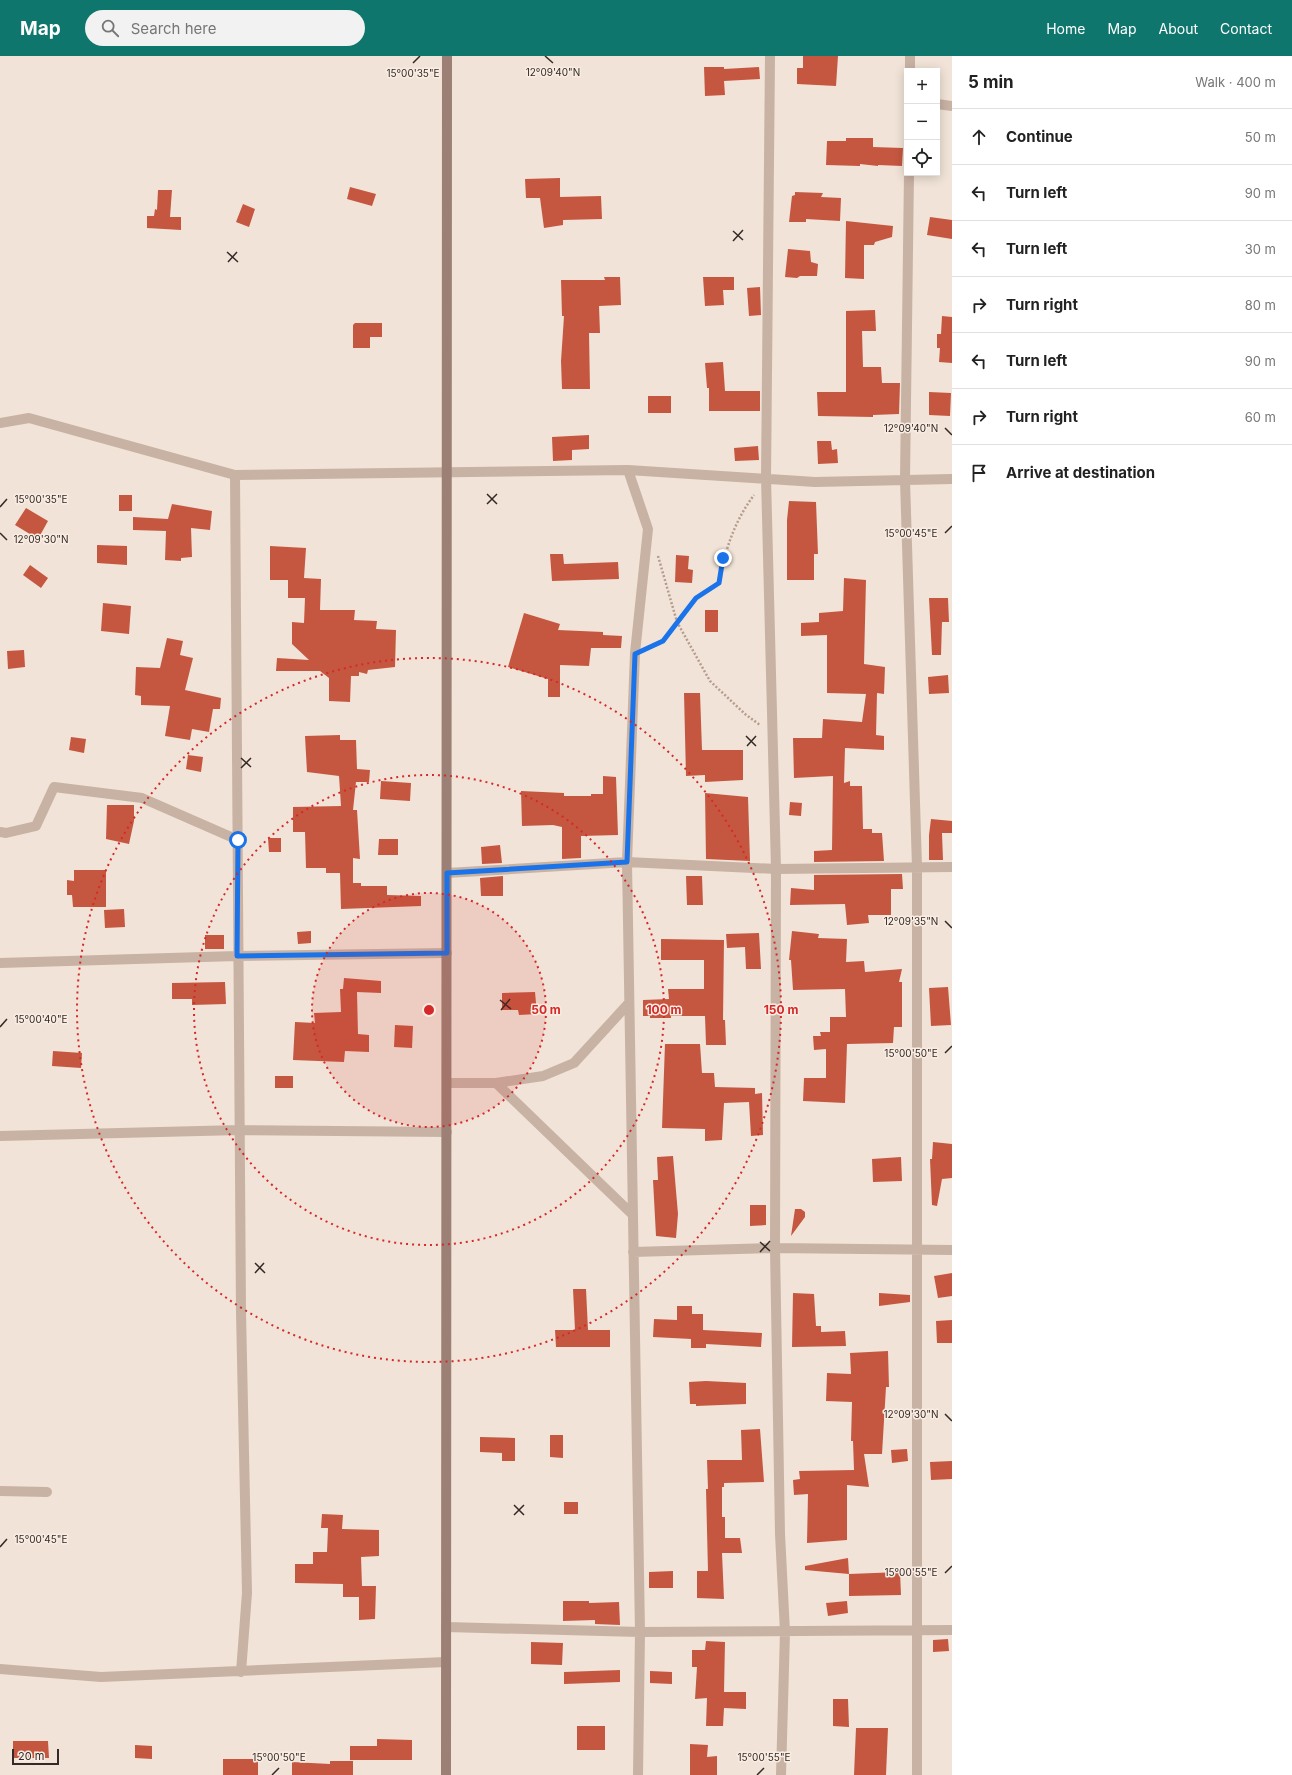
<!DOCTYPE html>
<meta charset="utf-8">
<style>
:root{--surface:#fff;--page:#f2f2f2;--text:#222;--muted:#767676;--line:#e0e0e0;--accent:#0f766e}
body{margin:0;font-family:Inter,sans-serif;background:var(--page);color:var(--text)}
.controls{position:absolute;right:12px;top:12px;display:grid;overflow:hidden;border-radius:0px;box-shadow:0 2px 10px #0003}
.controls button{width:36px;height:36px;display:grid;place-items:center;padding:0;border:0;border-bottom:1px solid var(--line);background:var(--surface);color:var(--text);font:20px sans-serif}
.scale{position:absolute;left:12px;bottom:10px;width:47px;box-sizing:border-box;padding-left:4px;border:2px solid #332925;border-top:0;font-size:11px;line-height:14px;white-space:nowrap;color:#332925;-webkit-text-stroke:3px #f9ede3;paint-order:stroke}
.stop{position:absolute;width:12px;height:12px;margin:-9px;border:3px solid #1a73e8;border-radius:50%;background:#fff}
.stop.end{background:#1a73e8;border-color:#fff;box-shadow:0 1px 4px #0008}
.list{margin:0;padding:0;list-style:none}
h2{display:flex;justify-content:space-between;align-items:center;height:52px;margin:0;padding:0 16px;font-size:17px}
h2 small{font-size:13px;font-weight:400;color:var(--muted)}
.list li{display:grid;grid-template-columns:26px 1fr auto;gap:12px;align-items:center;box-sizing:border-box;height:56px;padding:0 16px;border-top:1px solid var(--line)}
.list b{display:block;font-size:15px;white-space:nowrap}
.list em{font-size:13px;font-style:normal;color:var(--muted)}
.icon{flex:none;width:22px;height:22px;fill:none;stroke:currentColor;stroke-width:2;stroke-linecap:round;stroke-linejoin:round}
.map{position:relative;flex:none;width:952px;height:1719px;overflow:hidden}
header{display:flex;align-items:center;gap:24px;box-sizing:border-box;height:56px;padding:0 20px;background:var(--accent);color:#fff}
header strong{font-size:19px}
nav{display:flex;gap:22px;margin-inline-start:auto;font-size:14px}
.search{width:280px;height:36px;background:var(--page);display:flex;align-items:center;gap:10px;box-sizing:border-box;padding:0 14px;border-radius:22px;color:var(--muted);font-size:15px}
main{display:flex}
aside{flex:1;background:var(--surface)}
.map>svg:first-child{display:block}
.building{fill:#c55740}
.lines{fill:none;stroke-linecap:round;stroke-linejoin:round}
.path{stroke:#b49c8e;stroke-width:2.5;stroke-dasharray:2 2;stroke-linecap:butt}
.street{stroke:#c8b2a4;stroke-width:10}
.secondary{stroke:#9c8075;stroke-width:10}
.route{stroke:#1a73e8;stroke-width:5}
.ticks{fill:none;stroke:#332925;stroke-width:1.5}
.ring{fill:none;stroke:#d62828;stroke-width:2;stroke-dasharray:2 4}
.ticks-label{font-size:10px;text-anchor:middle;fill:#332925;stroke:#f9ede3;stroke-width:3;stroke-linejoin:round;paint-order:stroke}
.centre{fill:#d62828;stroke:#f9ede3;stroke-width:2}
.ring-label{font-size:12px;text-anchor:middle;font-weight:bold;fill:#d62828;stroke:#f9ede3;stroke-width:3;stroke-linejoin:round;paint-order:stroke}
</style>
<header>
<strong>Map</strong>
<div class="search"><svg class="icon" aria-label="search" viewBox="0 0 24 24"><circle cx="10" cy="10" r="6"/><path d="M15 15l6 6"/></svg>Search here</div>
<nav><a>Home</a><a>Map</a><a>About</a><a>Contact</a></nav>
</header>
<main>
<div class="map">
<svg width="952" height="1719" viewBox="0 0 952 1719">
<rect width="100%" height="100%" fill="#f1e3d7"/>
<!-- building -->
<path class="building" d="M803 0H838L836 30 797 28V12H803Z
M704 11H724V13L759 11 760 23 724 25 725 39 705 40Z
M846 82H873V91L903 92 902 110 878 109V110L860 108V110L826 109 827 85H846Z
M560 122V141L601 140 602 163 563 164V169L544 172 540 142H526L525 123Z
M350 131 376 138 372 150 347 143Z
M158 134H172L170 161H181V174L147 172V160H154L155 153 157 154Z
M795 136 823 137 821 141 841 142 840 165 806 163V166H789L792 140 795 139Z
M243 148 255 153 249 171 236 166Z
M930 161 952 164V183L927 179Z
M846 165 893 170 892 181 875 186 874 189H864V223L845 222Z
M788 193 810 195 811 206 818 208 817 220H800L797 222 785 221Z
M604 221H620L621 249 599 250 600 277H589L590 333H562L561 305 564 260H562L561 224H605Z
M703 221H734V234H723L724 249 705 250Z
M760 231 761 259 749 260 747 232Z
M875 254 876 275H862L863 311H881L882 327H900L899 358 873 359V361L818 360 817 336H846V255Z
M942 260 952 261V307L939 306 940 292H937V278H941Z
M355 267H382V281H370V292H353V269Z
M723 306 725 335H760V355H709V332H707L705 307Z
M929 336 951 337 950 360 929 359Z
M648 340H671V357H648Z
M589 379V393L572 394V404L553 405 552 381Z
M817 385H831L832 394 837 393 838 407 818 408Z
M758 390 759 404 735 405 734 392Z
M119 439H132V455H119Z
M789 445 816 446 818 498H814V524H787V464Z
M172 448 212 455 210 474 191 472 192 501 181 502V505L165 504 166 475 133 474V461L168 463Z
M26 452 48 465 38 483 15 469Z
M97 489 127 490V509L97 507Z
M270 490 306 492 304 522 321 523 320 554H355L354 564 377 565 376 573 396 574 395 611 368 614 367 618 359 616V620H351L350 646 329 645V622L320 615H276L277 602 309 604 292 588V566L304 567 305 542H288V524H270Z
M550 498H563L564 508 618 506 619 523 552 525Z
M676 499 689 500 688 513 693 514 692 527 675 526Z
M30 509 48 522 41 532 23 519Z
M844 522 866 524 864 608 885 611 884 638 877 637 876 679 884 680V694L845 692 844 727 850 725V730H862L863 773H872V777H882L884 805 814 806V795L832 794 833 720 794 722 793 682H822L823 663 862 666 866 638 827 637V579L801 580V567L819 566V557L843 555Z
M929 542H948L949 566H942L941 599H932Z
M103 547 131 550 129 578 101 575Z
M705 554H718V576H705Z
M524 557 560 568 558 574 603 576V579L622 580 621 592H591L589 610 560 609V641H548V623L508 611Z
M167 582 183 585 180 599 193 602 185 634 221 642 220 653H213L209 676 192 673 190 684 165 680 170 650 141 649V640L135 639 136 611 160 612Z
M24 594 25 611 8 613 7 595Z
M948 619 949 637 929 638 928 621Z
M684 637H700L702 694H743V724L705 726V719L686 720Z
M340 679V684H356L357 713 370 714 369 726H356L353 754H357L360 803 353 802V827H361V830H387V839L421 840V850L341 853 340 817H326V812H306L305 776H293V751L341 750 339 720 307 716 305 680Z
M71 681 86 683 84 697 69 694Z
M188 699 203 701 201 716 186 713Z
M603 720 616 721 618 779 581 780V802L562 803V771L553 769 522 770 521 735 564 737V740H591V738H603Z
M381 725 411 727 410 745 380 743Z
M705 737 748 741 750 805 706 803Z
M790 746 802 747 801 760 789 759Z
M107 749H134V765L129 788 106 783Z
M931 763 952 765V777H942L943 804H929V779Z
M268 782H281V796H269Z
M379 783H398V799H378Z
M500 789 502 807 482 808 481 791Z
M74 814H106V851H73L72 839H67V824L74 825Z
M902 818 903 833H891V859H868L869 867 847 869 845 848 790 849 791 832 814 834V819Z
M503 820V840H481L480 822Z
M686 820H702L703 849H687Z
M124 853 125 871 105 872 104 854Z
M311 875V887L298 888 297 876Z
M792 875 819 878 818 882 847 883 846 906 864 905 865 916 902 913 899 926H902V971H894L893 987 847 988 845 1047 803 1045 804 1022H826V993L814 994 813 980H821L820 976H830V961H846L845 933 793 934 791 904H789Z
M759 877 761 913H746L745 891 727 892 726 878Z
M205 879H224V893H205Z
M661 883 724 884 723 964H725L726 989H706L705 960H671V962H650V960H643V944L669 943 668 933H704V904H661Z
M344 922 381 925V937L357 936 358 978 369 979V996L345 995 344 1006 293 1004 295 966 315 967 314 957 341 956 340 933H343Z
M225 926 226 948 192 949V943H172V927Z
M948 931 951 969 931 970 929 932Z
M535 936 537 958 519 959 518 954H502V937Z
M395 969 413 970 412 992 394 991Z
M665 988H700L702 1017H714L715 1031 755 1032V1038L762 1037 763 1079 751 1080 749 1046 724 1047 722 1084 705 1085V1073L662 1072Z
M53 995 82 997 81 1012 52 1010Z
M275 1020H293V1032H275Z
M933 1086 952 1088V1122L942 1123 937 1150 932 1149 930 1103H932Z
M673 1100 678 1158 676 1182 656 1180 653 1124H658L657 1101Z
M901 1101 902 1125 873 1126 872 1103Z
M750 1149H766V1169L750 1170Z
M795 1153H801L805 1156V1161L791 1180Z
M952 1217V1240L938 1242 934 1220Z
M573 1233H586L588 1274H610V1291H556L555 1274H575Z
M793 1237 814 1238 816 1270H821V1276L845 1275 846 1290 792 1291Z
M879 1237 910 1239V1246L879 1250Z
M677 1250H692V1258H703V1274L762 1277 761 1291 706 1288V1292H691V1283L653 1281 654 1263 677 1264Z
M952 1264V1287H937L936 1265Z
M888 1295 889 1331H886L882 1398H864L869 1431 847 1429V1484L807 1487 808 1438 794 1439 793 1424 800 1423 799 1415 854 1414 853 1385H851L852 1346 826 1345 827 1317 851 1318 850 1297Z
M706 1325 746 1327V1348L696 1350V1348H690L689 1326Z
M760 1373 764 1426 724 1427V1431H722V1461H725V1482H740L742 1497H722L724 1543 697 1542V1515H708L706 1433H708L707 1404H742L741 1374Z
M550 1379H563V1402L550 1401Z
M480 1381 515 1382V1405H502V1397L480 1396Z
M907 1393 908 1405 892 1407 891 1394Z
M952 1405V1423L931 1424 930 1406Z
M564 1446H578V1458H564Z
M322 1458 343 1459 342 1473 379 1474V1500L361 1501 362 1530H376L375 1563 359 1564V1541H343V1528L295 1527V1508H313V1496H327L328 1472H321Z
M848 1502 849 1518 805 1514V1510Z
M673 1515V1532H649V1516Z
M900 1516 901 1539 849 1540V1518Z
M563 1545H589V1547L619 1546 620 1569 595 1568V1564L563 1565Z
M847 1545 848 1557 828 1560 826 1547Z
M948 1583 949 1595 933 1596V1584Z
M706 1585 725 1586 724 1636H746V1653L724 1652 723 1670H706L707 1642 695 1643 697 1611H692V1594H705Z
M531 1586 563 1587 562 1609 531 1608Z
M620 1614V1626L564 1628V1616Z
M650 1615 672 1616V1628L650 1627Z
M833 1643H848L849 1671 833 1670Z
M577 1670H605V1694H577Z
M856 1672H888L886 1719H854Z
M377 1683 412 1684V1704H350V1690H377Z
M13 1685H48L49 1702H13Z
M690 1688 708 1689 707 1701 717 1700V1719H690Z
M135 1689 152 1690V1703L135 1702Z
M223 1703H258V1719H223Z
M330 1705H353V1719H292V1706L330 1708Z"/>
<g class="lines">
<!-- path -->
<path class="path" d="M658 500 677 566 710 625 745 658 760 669
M649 591 663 585 696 542 719 527C725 494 734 466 754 439"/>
<!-- street -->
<path class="street" d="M770 0 766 422 776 813 775 1192 780 1478 785 1576 781 1719
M910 0V15
M937 48 952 50
M909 117 905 424 917 811V1719
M0 367 29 362 235 419 628 414 815 426 952 423
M628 414 648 473 635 597 627 806 640 1576 638 1719
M235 419 241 1256 247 1537 241 1616
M0 776 6 777 36 770 54 731 142 742 238 784
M447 817 627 806 776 813 952 811
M0 907 237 900 447 897
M447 1027H496L543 1020 574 1007 629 947
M496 1027 633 1159
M0 1080 240 1074 447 1076
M633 1196 775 1192 952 1194
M0 1435 47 1436
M446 1571 640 1576 952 1574
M0 1613 101 1621 446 1606"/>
<!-- secondary -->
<path class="secondary" d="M446 1719 447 0"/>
</g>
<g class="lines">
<!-- route -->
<path class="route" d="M238 784 237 900 447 897V817L627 806 635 598 663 585 696 542 719 527 723 502"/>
</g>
<!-- ticks -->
<path class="ticks" d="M545 0 553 7M413 7 420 0M733 175 743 184M733 185 743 174M227 196 238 206M228 206 237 196M945 372 952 379M487 438 497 448M487 448 497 438M0 451 7 443M0 477 7 484M945 477 952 470M746 680 756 690M747 690 756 680M241 702 251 711M241 712 251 702M945 865 952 872M500 944 511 953M501 954 510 943M0 971 7 963M945 997 952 990M760 1186 770 1195M760 1196 770 1185M255 1207 265 1217M255 1217 264 1207M945 1358 952 1365M514 1449 524 1459M514 1459 524 1449M0 1491 7 1483M945 1517 952 1510M272 1719 279 1712M757 1719 764 1712"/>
<!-- distance rings -->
<circle cx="429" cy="954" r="117" fill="#d62828" fill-opacity=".12"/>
<g class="ring">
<circle cx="429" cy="954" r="117"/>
<circle cx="429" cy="954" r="235"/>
<circle cx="429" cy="954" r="352"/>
</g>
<g class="ticks-label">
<text x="553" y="20">12°09'40"N</text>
<text x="413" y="21">15°00'35"E</text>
<text x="911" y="376">12°09'40"N</text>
<text x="41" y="447">15°00'35"E</text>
<text x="911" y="481">15°00'45"E</text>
<text x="41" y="487">12°09'30"N</text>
<text x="911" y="869">12°09'35"N</text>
<text x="41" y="967">15°00'40"E</text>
<text x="911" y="1001">15°00'50"E</text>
<text x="911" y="1362">12°09'30"N</text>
<text x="41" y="1487">15°00'45"E</text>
<text x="911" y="1520">15°00'55"E</text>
<text x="279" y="1705">15°00'50"E</text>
<text x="764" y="1705">15°00'55"E</text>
</g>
<circle cx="429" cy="954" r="6" class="centre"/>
<g class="ring-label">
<text x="546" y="958">50 m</text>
<text x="664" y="958">100 m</text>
<text x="781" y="958">150 m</text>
</g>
</svg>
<div class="controls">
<button>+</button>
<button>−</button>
<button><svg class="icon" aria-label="locate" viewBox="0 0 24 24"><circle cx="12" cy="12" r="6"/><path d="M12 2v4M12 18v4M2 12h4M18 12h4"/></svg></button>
</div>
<div class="scale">20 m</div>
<div class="stop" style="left:238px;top:784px"></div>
<div class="stop end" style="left:723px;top:502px"></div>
</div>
<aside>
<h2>5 min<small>Walk · 400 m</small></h2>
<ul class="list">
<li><svg class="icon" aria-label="ahead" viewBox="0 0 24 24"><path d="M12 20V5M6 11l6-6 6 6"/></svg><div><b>Continue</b></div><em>50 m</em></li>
<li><svg class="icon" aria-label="left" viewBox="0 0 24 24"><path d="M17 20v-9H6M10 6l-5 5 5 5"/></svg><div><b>Turn left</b></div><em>90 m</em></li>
<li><svg class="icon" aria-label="left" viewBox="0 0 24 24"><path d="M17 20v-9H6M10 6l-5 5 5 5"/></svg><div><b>Turn left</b></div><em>30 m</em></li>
<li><svg class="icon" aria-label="right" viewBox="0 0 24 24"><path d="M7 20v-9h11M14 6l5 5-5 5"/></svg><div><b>Turn right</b></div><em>80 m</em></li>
<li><svg class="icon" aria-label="left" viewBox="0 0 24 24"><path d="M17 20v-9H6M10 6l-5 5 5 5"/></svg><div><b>Turn left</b></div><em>90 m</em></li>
<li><svg class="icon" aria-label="right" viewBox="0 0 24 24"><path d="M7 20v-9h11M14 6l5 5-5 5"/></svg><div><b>Turn right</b></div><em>60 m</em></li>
<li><svg class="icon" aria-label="arrive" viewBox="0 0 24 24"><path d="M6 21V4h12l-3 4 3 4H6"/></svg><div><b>Arrive at destination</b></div></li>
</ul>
</aside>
</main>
